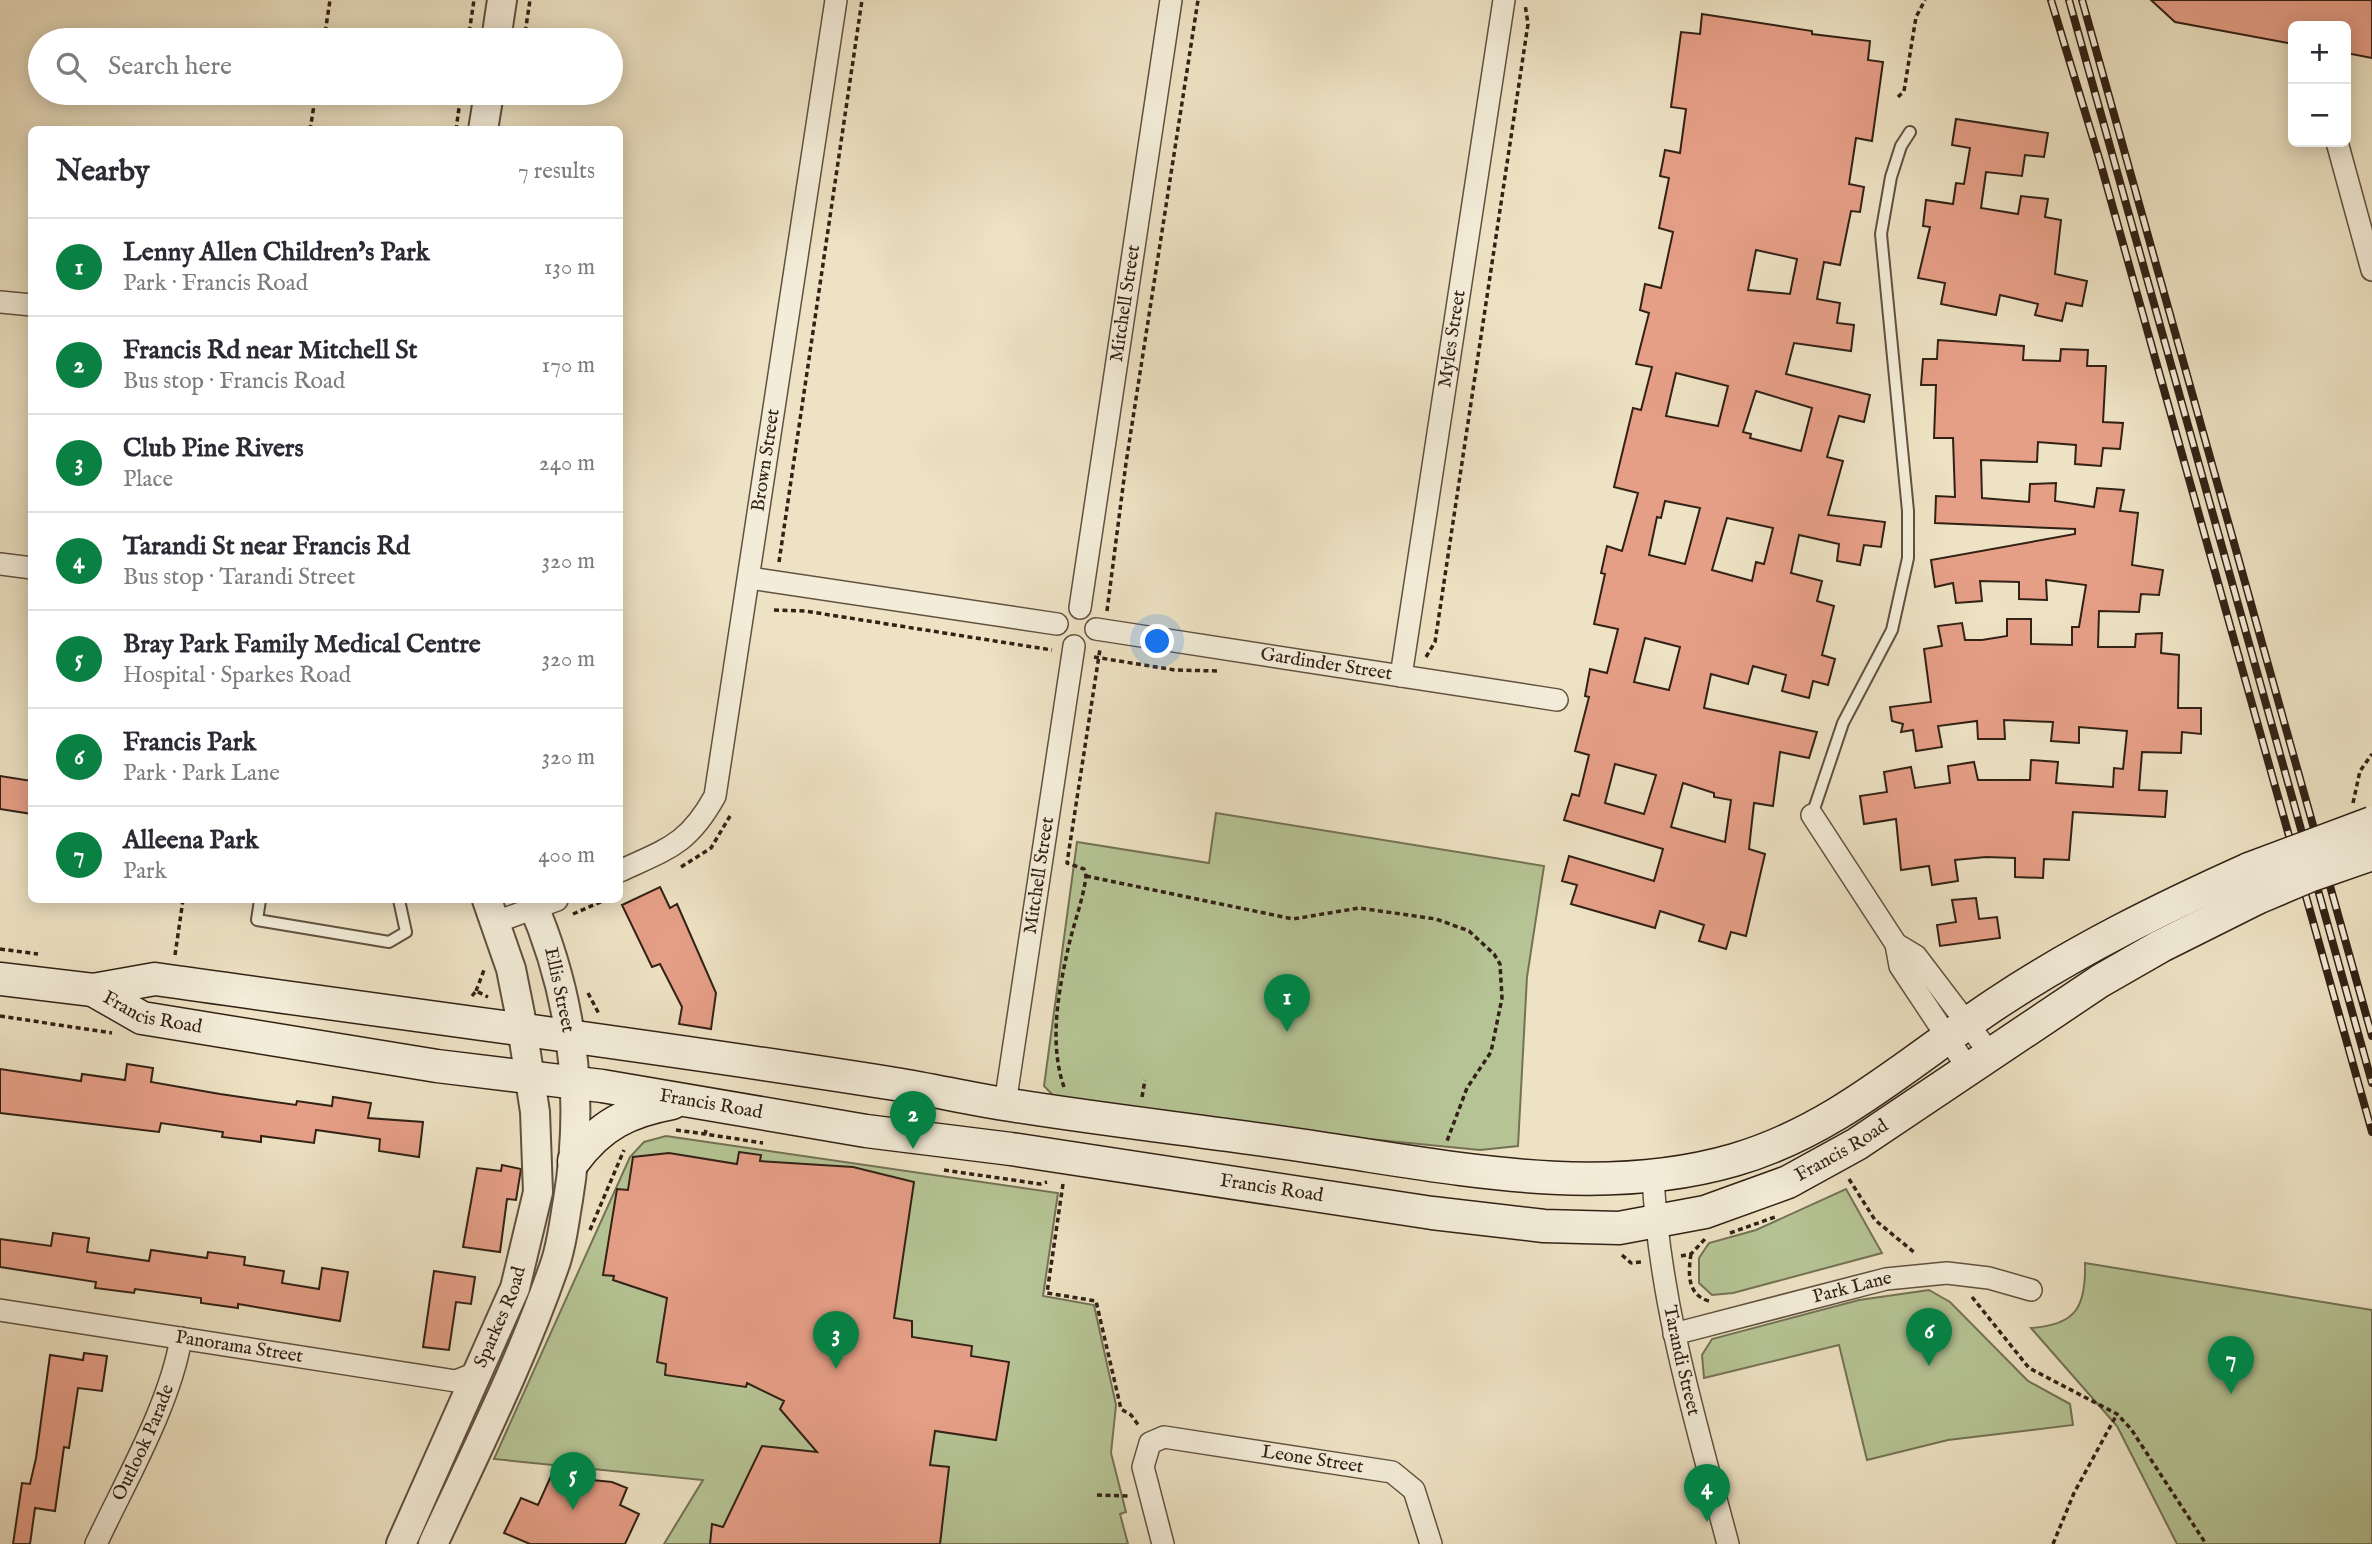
<!DOCTYPE html>
<meta charset="utf-8">
<style>
:root{--surface:#fff;--page:#f2f2f3;--text:#2b2b33;--muted:#7c7c81;--line:#e1e1e2;--accent:#0b8043}
body{margin:0;font-family:"IM FELL English",serif;background:var(--page);color:var(--text)}
.controls{position:absolute;right:21px;top:21px;display:grid;overflow:hidden;border-radius:10px;box-shadow:0 4px 18px #0003}
.controls button{width:63px;height:63px;display:grid;place-items:center;padding:0;border:0;border-bottom:2px solid var(--line);background:var(--surface);color:var(--text);font:35px sans-serif}
.you{position:absolute;left:1158px;top:642px;width:24px;height:24px;margin:-18px;border:5px solid #fff;border-radius:50%;background:#1a73e8;box-shadow:0 0 0 10px #1a73e833}
.badge{display:grid;place-items:center;width:46px;height:46px;border-radius:50%;background:var(--accent);color:#fff;font-size:23px;font-weight:700}
.pin{position:absolute;translate:-50% -58px;filter:drop-shadow(0 2px 4px #0008)}
.pin::after{content:'';position:absolute;top:37px;width:24px;height:21px;background:inherit;clip-path:polygon(0 0,100% 0,50% 100%)}
.list{margin:0;padding:0;list-style:none}
h2{display:flex;justify-content:space-between;align-items:center;height:91px;margin:0;padding:0 28px;font-size:30px}
h2 small{font-size:23px;font-weight:400;color:var(--muted)}
.list li{display:grid;grid-template-columns:46px 1fr auto;gap:21px;align-items:center;box-sizing:border-box;height:98px;padding:0 28px;border-top:2px solid var(--line)}
.list b{display:block;font-size:26px;white-space:nowrap}
.list p{margin:0;font-size:23px;white-space:nowrap;color:var(--muted)}
.list em{font-size:23px;font-style:normal;color:var(--muted)}
.icon{flex:none;width:38px;height:38px;fill:none;stroke:currentColor;stroke-width:2;stroke-linecap:round;stroke-linejoin:round}
.map{position:relative;flex:none;width:2372px;height:1544px;overflow:hidden}
.search{position:absolute;background:var(--surface);box-shadow:0 4px 18px #0003;left:28px;top:28px;width:595px;height:77px;display:flex;align-items:center;gap:18px;box-sizing:border-box;padding:0 24px;border-radius:38px;color:var(--muted);font-size:26px}
.panel{position:absolute;background:var(--surface);box-shadow:0 4px 18px #0003;left:28px;top:126px;width:595px;height:777px;border-radius:10px}
.map>svg:first-child{display:block}
.green{fill:#b6c495;stroke:#747255;stroke-width:2}
.building{fill:#e69f87;stroke:#322115;stroke-width:2;fill-rule:evenodd}
.lines{fill:none;stroke-linecap:round;stroke-linejoin:round}
.service-casing{stroke:#615140;stroke-width:14}
.minor-casing{stroke:#615140;stroke-width:24}
.tertiary-casing{stroke:#615140;stroke-width:32}
.secondary-casing{stroke:#322115;stroke-width:35}
.path{stroke:#322115;stroke-width:3.5;stroke-dasharray:5 3.5;stroke-linecap:butt}
.service{stroke:#f3ecd8;stroke-width:10}
.minor{stroke:#f3ecd8;stroke-width:21}
.tertiary{stroke:#f3ecd8;stroke-width:28}
.secondary{stroke:#f3ecd8;stroke-width:32}
.rail-casing{stroke:#322115;stroke-width:8}
.rail{stroke:#f3ecd8;stroke-width:5;stroke-dasharray:16;stroke-linecap:butt}
.secondary-bridge-casing{stroke:#322115;stroke-width:35;stroke-linecap:butt}
.secondary-bridge{stroke:#f3ecd8;stroke-width:32}
.labels{text-anchor:middle;dominant-baseline:central;stroke-width:6;stroke-linejoin:round;paint-order:stroke}
.street-label{font-size:19px;fill:#322115;stroke:#f3ecd8}
</style>
<div class="map">
<svg width="2372" height="1544" viewBox="0 0 2372 1544">
<rect width="100%" height="100%" fill="#ede2c3"/>
<filter id="stains"><feTurbulence type="fractalNoise" baseFrequency=".00286" numOctaves="4"/><feColorMatrix values="0 0 0 0 .2 0 0 0 0 .09 0 0 0 0 .02 0 0 0 .5 -.17"/></filter>
<radialGradient id="worn" r=".72"><stop offset=".6" stop-color="#630" stop-opacity="0"/><stop offset="1" stop-color="#630" stop-opacity=".3"/></radialGradient>
<!-- green -->
<path class="green" d="M1216 813 1544 866 1527 977 1518 1146 1480 1150 1066 1109 1044 1086 1077 842 1209 863Z
M666 1136 1058 1193 1043 1296 1094 1305 1116 1405 1111 1453 1126 1512 1120 1514 1128 1544H664L703 1480 494 1459 630 1157 644 1142Z
M1846 1189 1882 1253 1733 1293 1712 1295 1699 1283V1258L1709 1243 1756 1230Z
M2085 1263 2372 1310V1544H2177L2117 1426 2031 1328C2077 1325 2086 1306 2085 1263Z
M1929 1290 1950 1302 2028 1381 2070 1404 2073 1425 1948 1440 1867 1460 1839 1345 1704 1378 1702 1355 1712 1339 1859 1300Z"/>
<!-- building -->
<path class="building" d="M2151 0H2372V58L2346 53V26H2293V44L2175 22Z
M1702 14 1812 31V34L1870 41 1868 60 1883 62 1872 141 1856 138 1849 184 1864 187 1860 212 1851 211 1840 265 1824 262 1817 299 1840 303 1837 323 1854 325 1851 351 1794 343 1786 374 1870 395 1864 422 1839 416 1827 457 1843 461 1828 515 1885 522 1881 547 1864 545 1860 565 1837 561 1839 544 1799 535 1791 573 1822 581 1817 601 1834 606 1822 655 1835 659 1828 685 1813 681 1809 698 1782 691 1786 675 1753 666 1748 684 1711 674 1704 708 1817 732 1809 758 1780 752 1773 806 1754 803 1749 849 1765 854 1746 936 1731 932 1726 949 1699 941 1704 925 1660 911 1655 928 1571 904 1577 885 1562 881 1569 856 1654 881 1663 849 1564 820 1572 794 1579 796 1589 755 1575 751 1589 697 1585 696 1590 669 1607 673 1618 629 1594 624 1605 574 1601 573 1607 546 1622 551 1638 493 1614 487 1633 408 1641 410 1652 367 1636 364 1649 313 1640 310 1645 284 1661 288 1673 232 1659 228 1669 178 1660 176 1665 150 1680 153 1686 109 1671 107 1681 32 1700 34ZM1756 250 1797 259 1790 294 1748 290ZM1676 373 1728 386 1718 426 1666 416ZM1756 391 1812 408 1801 451 1750 438 1751 434 1743 432ZM1665 501 1700 508 1685 564 1649 555 1657 517 1661 518ZM1727 518 1773 528 1764 564 1756 562 1752 581 1712 570ZM1645 638 1680 647 1669 690 1634 682ZM1615 764 1656 775 1644 814 1605 803ZM1683 783 1714 793V797L1731 800 1725 842 1671 827Z
M1956 119 2048 133 2044 157 2025 155 2022 176 1986 172 1981 208 2018 214 2021 196 2048 199 2045 217 2061 220 2055 274 2087 281 2082 306 2066 303 2062 321 2035 315 2038 304 2000 295 1996 315 1941 304 1945 283 1918 278 1930 227 1923 226 1926 200 1953 204 1956 183 1964 184 1970 148 1952 145Z
M1938 340 2024 346 2023 360 2060 361 2061 349 2088 350 2087 366H2106L2103 422 2123 423 2120 449 2103 448 2101 466 2075 464 2076 445 2038 442 2037 462 1981 460 1982 498 2029 502 2030 484 2056 483 2055 501 2094 507 2097 488 2124 490 2120 511 2138 513 2132 565 2163 570 2159 595 2141 594 2139 612 2099 611 2098 647H2135L2136 634 2162 633 2161 653 2179 655 2178 708H2201V734L2182 732 2181 753 2142 752 2139 790 2167 791 2165 817 2073 812 2069 860 2044 859 2043 878 2015 877V858L1986 857 1955 860 1958 881 1932 885 1929 866 1901 870 1896 819 1864 824 1860 796 1887 792 1884 772 1911 767 1915 788 1950 783 1948 766 1974 762 1978 780H2030L2031 760 2058 762 2056 783 2113 787 2114 768 2123 769 2127 731 2079 727V743L2051 741 2053 722 2004 720 2005 739H1978L1977 721 1938 726 1942 747 1916 751 1913 730 1901 732 1903 724 1892 721 1890 707 1931 702 1924 649 1942 646 1938 626 1962 623 1965 640H1982L2007 636V619H2031V644L2072 645V627H2079L2086 585 2046 580 2047 600 2019 599V582L1980 581 1982 601 1956 603 1953 583 1935 587 1931 560 2075 534V529L1935 523 1936 496 1955 497 1953 438H1934L1936 385H1921L1923 359H1937Z
M0 776 32 781V814L0 809Z
M660 887 670 908 677 904 716 993 711 1029 679 1024 682 1007 660 964 652 967 622 905Z
M1976 898 1979 919 1997 917 2000 938 1940 946 1937 925 1956 922 1952 900Z
M127 1064 153 1068 151 1082 220 1094 296 1105 297 1101 332 1106 333 1097 371 1103 368 1118 423 1122 419 1157 379 1151 380 1139 316 1130 314 1143 261 1136V1142L222 1137 223 1132 161 1123 159 1132 0 1113V1069L81 1081 82 1074 125 1080Z
M739 1152 761 1155 760 1161 853 1167 914 1182 894 1318 912 1321V1337L972 1346 971 1356 1009 1362 996 1440 935 1431 930 1465 949 1467 940 1544H710L712 1524 723 1527 762 1446 817 1452 780 1409 784 1401 747 1383 746 1387 665 1375 666 1364 657 1362 667 1298 613 1280 614 1276 603 1275 617 1189 628 1190 633 1157 669 1153 737 1164Z
M502 1165 521 1169 516 1200 507 1199 500 1252 463 1247 477 1168 501 1171Z
M53 1233 89 1238 87 1252 149 1261 151 1250 207 1258 208 1252 245 1257 244 1265 284 1271 282 1283 319 1289 322 1268 348 1272 340 1321 238 1304V1308L201 1303V1298L135 1289 134 1293 95 1288 96 1282 0 1267V1239L51 1246Z
M434 1271 475 1277 471 1304 456 1302 449 1350 423 1347Z
M84 1353 107 1356 102 1391 78 1388 69 1448 64 1447 55 1511 35 1508 30 1544H13L22 1483 30 1484 36 1458 50 1355 83 1360Z
M551 1476 612 1482 627 1488 620 1505 639 1514 625 1544H530L504 1533 521 1498 538 1505Z"/>
<g class="lines">
<!-- service casing -->
<g class="service-casing">
<path id="service" d="M1812 815 1843 723 1892 630 1908 558V511L1881 234 1891 177 1901 146 1910 132
M260 900 257 920 389 942 406 932 399 900"/>
</g>
<!-- minor casing -->
<g class="minor-casing">
<g id="minor">
<path d="M2337 142 2372 270"/>
<path d="M0 302 32 305"/>
<path d="M0 564 32 568"/>
<path d="M749 578 1057 624"/>
<path id="s1" d="M1080 608 1171 0"/>
<path id="s2" d="M1096 629 1557 700"/>
<path id="s3" d="M1401 676 1504 0"/>
<path d="M1812 815 1896 944 1916 956 1992 1056"/>
<path id="s4" d="M620 871C667 849 688 845 715 796L836 0"/>
<path d="M496 922 557 900"/>
<path d="M1896 944 1900 966 1969 1070"/>
<path id="s5" d="M1005 1104 1074 646"/>
<path id="s6" d="M1653 1176C1659 1302 1696 1423 1728 1544"/>
<path id="s7" d="M0 1310 456 1381 476 1373"/>
<path id="s8" d="M1674 1334 1886 1279 1947 1273 1989 1278 2031 1290"/>
<path id="s9" d="M96 1544C125 1482 170 1405 181 1338"/>
<path id="s10" d="M1163 1544 1143 1467 1150 1443 1164 1437 1392 1472 1414 1490 1431 1544"/>
</g>
</g>
<!-- tertiary casing -->
<g class="tertiary-casing">
<g id="tertiary">
<path d="M496 40 502 0"/>
<path d="M483 130 489 93"/>
<path id="s11" d="M401 1544 515 1288 538 1192 535 1112 520 1014 511 969 487 900"/>
<path d="M433 1544C475 1453 521 1362 554 1267 562 1246 564 1222 568 1200 585 1097 572 995 531 900"/>
</g>
</g>
<!-- secondary casing -->
<g class="secondary-casing">
<g id="secondary">
<path d="M0 979 93 990 155 979C402 1014 649 1045 895 1084 932 1090 967 1098 1004 1104 1109 1121 1214 1132 1319 1148 1455 1168 1599 1199 1734 1160 1835 1131 1911 1060 1997 1003 2077 950 2162 908 2249 869"/>
<path id="s12" d="M93 990 142 1018 437 1066 602 1086 866 1131 1011 1149 1432 1213 1544 1226 1619 1228 1705 1212 1788 1182 1857 1144 2100 981 2161 946 2257 898"/>
<path d="M574 1161C600 1125 629 1111 672 1103"/>
</g>
</g>
<!-- path -->
<path class="path" d="M324 40 330 0
M468 40 474 0
M524 40 530 0
M1898 97 1904 91 1916 17 1925 0
M310 130 316 93
M456 130 461 93
M779 562 862 0
M774 610 805 611 1052 650
M1107 611 1126 463 1198 0
M1094 657 1175 670 1218 671
M1426 657 1435 642 1528 24 1525 4
M2353 803 2360 771 2372 754
M681 867 711 848 730 816
M1086 876 1293 919 1359 908 1436 919 1469 931 1494 954 1500 964 1502 998 1491 1052 1467 1088 1447 1141
M573 914 605 900
M0 949 38 954
M175 955 183 900
M476 991 484 970
M588 993 599 1014
M472 996 476 991 488 997
M0 1016 112 1033
M1064 1087C1049 1044 1058 993 1068 949 1073 925 1083 901 1086 876L1084 869 1067 863 1100 649
M1142 1097 1145 1080
M676 1130 705 1134
M706 1130 705 1134 763 1143
M944 1170 1040 1184 1047 1182
M1849 1179 1875 1220 1915 1253
M1063 1184 1047 1293 1096 1301 1121 1409 1131 1415 1139 1426
M590 1230 624 1150
M1730 1233 1775 1217
M1691 1254C1688 1273 1687 1295 1709 1301
M1622 1255 1631 1263 1642 1262
M1681 1256 1691 1254 1705 1239
M1972 1297 2029 1368 2117 1414 2131 1429 2206 1544
M1097 1495 1130 1496
M2053 1544 2074 1493 2117 1414"/>
<!-- service -->
<use href="#service" class="service"/>
<!-- minor -->
<use href="#minor" class="minor"/>
<!-- tertiary -->
<use href="#tertiary" class="tertiary"/>
<!-- secondary -->
<use href="#secondary" class="secondary"/>
<!-- rail casing -->
<g class="rail-casing">
<path id="rail" d="M2051 0 2099 158 2372 1132
M2069 0 2372 1083
M2082 0 2372 1036"/>
</g>
<!-- rail -->
<use href="#rail" class="rail"/>
<!-- secondary-bridge casing -->
<g class="secondary-bridge-casing">
<path id="secondary-bridge" d="M2249 869 2372 823
M2257 898 2309 876 2372 854"/>
</g>
<!-- secondary-bridge -->
<use href="#secondary-bridge" class="secondary-bridge"/>
</g>
<g class="labels">
<!-- street labels -->
<g class="street-label">
<text stroke="none"><textPath href="#s1" startOffset="308">Mitchell Street</textPath></text>
<text stroke="none"><textPath href="#s3" startOffset="341">Myles Street</textPath></text>
<text stroke="none"><textPath href="#s4" startOffset="464">Brown Street</textPath></text>
<text stroke="none"><textPath href="#s2" startOffset="233">Gardinder Street</textPath></text>
<text stroke="none"><textPath href="#s5" startOffset="231">Mitchell Street</textPath></text>
<text transform="translate(559 990) rotate(78)">Ellis Street</text>
<text stroke="none"><textPath href="#s12" startOffset="65">Francis Road</textPath></text>
<text stroke="none"><textPath href="#s12" startOffset="632">Francis Road</textPath></text>
<text stroke="none"><textPath href="#s12" startOffset="1787">Francis Road</textPath></text>
<text stroke="none"><textPath href="#s12" startOffset="1199">Francis Road</textPath></text>
<text stroke="none"><textPath href="#s8" startOffset="184">Park Lane</textPath></text>
<text stroke="none"><textPath href="#s11" startOffset="248">Sparkes Road</textPath></text>
<text stroke="none"><textPath href="#s7" startOffset="242">Panorama Street</textPath></text>
<text stroke="none"><textPath href="#s6" startOffset="187">Tarandi Street</textPath></text>
<text stroke="none"><textPath href="#s9" startOffset="112">Outlook Parade</textPath></text>
<text stroke="none"><textPath href="#s10" startOffset="270">Leone Street</textPath></text>
</g>
</g>
<rect width="100%" height="100%" filter="url(#stains)"/>
<rect width="100%" height="100%" fill="url(#worn)"/>
</svg>
<div class="controls">
<button>+</button>
<button>−</button>
</div>
<div class="you"></div>
<div class="pin badge" style="left:1287px;top:1032px">1</div>
<div class="pin badge" style="left:913px;top:1149px">2</div>
<div class="pin badge" style="left:836px;top:1369px">3</div>
<div class="pin badge" style="left:1707px;top:1522px">4</div>
<div class="pin badge" style="left:573px;top:1510px">5</div>
<div class="pin badge" style="left:1929px;top:1366px">6</div>
<div class="pin badge" style="left:2231px;top:1394px">7</div>
<div class="search"><svg class="icon" aria-label="search" viewBox="0 0 24 24"><circle cx="10" cy="10" r="6"/><path d="M15 15l6 6"/></svg>Search here</div>
<section class="panel">
<h2>Nearby<small>7 results</small></h2>
<ul class="list">
<li><span class="badge">1</span><div><b>Lenny Allen Children's Park</b><p>Park · Francis Road</p></div><em>130 m</em></li>
<li><span class="badge">2</span><div><b>Francis Rd near Mitchell St</b><p>Bus stop · Francis Road</p></div><em>170 m</em></li>
<li><span class="badge">3</span><div><b>Club Pine Rivers</b><p>Place</p></div><em>240 m</em></li>
<li><span class="badge">4</span><div><b>Tarandi St near Francis Rd</b><p>Bus stop · Tarandi Street</p></div><em>320 m</em></li>
<li><span class="badge">5</span><div><b>Bray Park Family Medical Centre</b><p>Hospital · Sparkes Road</p></div><em>320 m</em></li>
<li><span class="badge">6</span><div><b>Francis Park</b><p>Park · Park Lane</p></div><em>320 m</em></li>
<li><span class="badge">7</span><div><b>Alleena Park</b><p>Park</p></div><em>400 m</em></li>
</ul>
</section>
</div>
